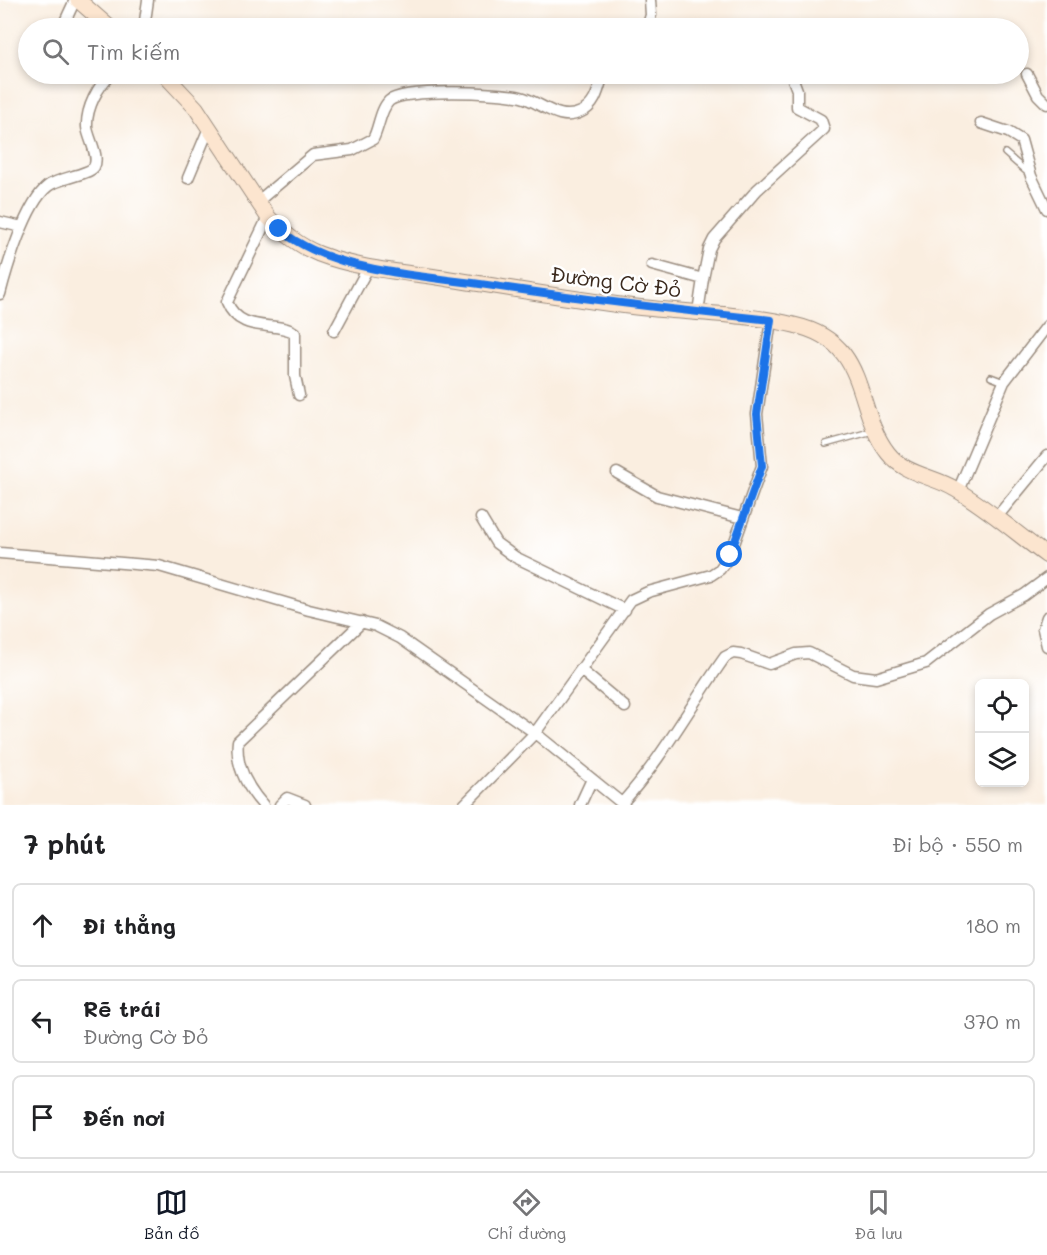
<!DOCTYPE html>
<html lang="vi">
<meta charset="utf-8">
<style>
:root{--surface:#fff;--page:#f6f6f6;--text:#202124;--muted:#757577;--line:#e0e0e0;--accent:#111827}
body{margin:0;font-family:Mali,sans-serif;background:var(--page);color:var(--text)}
.controls{position:absolute;right:18px;bottom:18px;display:grid;overflow:hidden;border-radius:9px;box-shadow:0 3px 9px #0003}
.controls button{width:54px;height:54px;display:grid;place-items:center;padding:0;border:0;border-bottom:2px solid var(--line);background:var(--surface);color:var(--text);font:30px sans-serif}
.stop{position:absolute;width:18px;height:18px;margin:-14px;border:4px solid #1a73e8;border-radius:50%;background:#fff}
.stop.end{background:#1a73e8;border-color:#fff;box-shadow:0 2px 6px #0008}
.list{margin:0;padding:0;list-style:none}
h2{display:flex;justify-content:space-between;align-items:center;height:78px;margin:0;padding:0 24px;font-size:26px}
h2 small{font-size:20px;font-weight:400;color:var(--muted)}
.list li{display:grid;grid-template-columns:39px 1fr auto;gap:18px;align-items:center;box-sizing:border-box;height:84px;margin:0 12px 12px;padding:0 12px;border:2px solid var(--line);border-radius:9px}
.list b{display:block;font-size:22px;white-space:nowrap}
.list p{margin:0;font-size:20px;white-space:nowrap;color:var(--muted)}
.list em{font-size:20px;font-style:normal;color:var(--muted)}
.icon{flex:none;width:33px;height:33px;fill:none;stroke:currentColor;stroke-width:2;stroke-linecap:round;stroke-linejoin:round}
.map{position:relative;flex:none;width:1047px;height:805px;overflow:hidden}
.search{position:absolute;background:var(--surface);box-shadow:0 3px 9px #0003;left:18px;right:18px;top:18px;height:66px;display:flex;align-items:center;gap:15px;box-sizing:border-box;padding:0 21px;border-radius:33px;color:var(--muted);font-size:22px}
.sheet{height:366px;background:var(--surface)}
nav{display:flex;justify-content:space-around;align-items:center;box-sizing:border-box;height:84px;border-top:2px solid var(--line);background:var(--surface);font-size:16px;color:var(--muted)}
nav a{display:grid;justify-items:center;gap:3px}
nav .on{color:var(--accent)}
.map>svg:first-child{display:block}
.lines{fill:none;stroke-linecap:round;stroke-linejoin:round}
.service-casing{stroke:#9a8c7f;stroke-width:8}
.minor-casing{stroke:#9a8c7f;stroke-width:13}
.secondary-casing{stroke:#9a8c7f;stroke-width:17}
.service{stroke:#fff;stroke-width:5}
.minor{stroke:#fff;stroke-width:10}
.secondary{stroke:#fce5cf;stroke-width:15}
.route{stroke:#1a73e8;stroke-width:8}
.labels{text-anchor:middle;dominant-baseline:central;stroke-width:5;stroke-linejoin:round;paint-order:stroke}
.street-label{font-size:21px;fill:#3b2a1e;stroke:#fff}
</style>
<div class="map">
<svg width="1047" height="805" viewBox="0 0 1047 805">
<rect width="100%" height="100%" fill="#fff"/>
<filter id="ink" filterUnits="userSpaceOnUse"><feTurbulence type="fractalNoise" baseFrequency=".0167" numOctaves="2"/><feDisplacementMap in="SourceGraphic" scale="12" xChannelSelector="R" yChannelSelector="G"/><feConvolveMatrix kernelMatrix="1 2 1 2 8 2 1 2 1" color-interpolation-filters="sRGB"/></filter>
<filter id="wash" filterUnits="userSpaceOnUse"><feTurbulence type="fractalNoise" baseFrequency=".008" numOctaves="4" result="noise"/><feDisplacementMap in="SourceGraphic" scale="24" xChannelSelector="R" yChannelSelector="G"/><feGaussianBlur stdDeviation="1.35" result="paint"/><feColorMatrix in="noise" values="0 0 0 0 0 0 0 0 0 0 0 0 0 0 0 0 0 1.4 0 .05"/><feComposite in="paint" operator="in"/></filter>
<g filter="url(#wash)">
<rect width="100%" height="100%" fill="#faeee0"/>
</g>
<g filter="url(#ink)">
<g class="lines">
<!-- service casing -->
<g class="service-casing">
<path id="service" d="M1005 153 1028 173
M991 377 1004 382
M826 444 873 431"/>
</g>
<!-- minor casing -->
<g class="minor-casing">
<path id="minor" d="M62 28 75 0
M144 28 148 0
M647 28 651 15 650 0
M1027 74 1038 95 1047 104
M981 123 1008 132 1021 140 1031 176 1047 209
M188 178 209 128
M257 202 313 155 352 150 373 139C379 128 380 110 389 101 403 88 500 92 521 97 541 102 559 123 581 112 596 106 599 87 603 74
M268 217 227 302C240 335 277 320 295 333V376L299 395
M0 222 22 227
M652 265 703 279 698 312
M703 279 709 249 714 239 757 190 824 129 821 120 797 107V90L791 74
M0 294C7 267 26 203 48 186 58 178 88 175 94 167 100 156 88 138 87 127 86 108 98 86 111 74
M334 331 369 266
M617 473 657 496 742 518
M958 491 1004 382 1047 326
M481 518 496 543 515 557 625 610
M996 518 1047 456
M0 553 159 566 309 610 376 626 400 638 535 733 624 805
M1047 617 1043 629 1047 646
M582 671 625 707
M622 803C662 759 690 706 725 657L733 653 741 654 769 664 796 654 809 653 853 675 876 678 926 663 989 614 1024 595 1047 578
M263 805C247 787 235 766 238 741L362 622
M280 805 287 798 305 805
M464 805 535 733 631 600 648 592 711 575 720 569 730 555 762 466 757 414 771 320
M580 805 592 779"/>
</g>
<!-- secondary casing -->
<g class="secondary-casing">
<path id="secondary" d="M78 0 110 28
M164 74 196 108 268 217C283 233 299 246 319 254 358 269 403 272 444 278 508 288 572 299 636 307 689 313 743 313 794 325 871 342 853 408 888 453 905 475 934 476 955 489 988 508 1017 534 1047 556"/>
</g>
<!-- service -->
<use href="#service" class="service"/>
<!-- minor -->
<use href="#minor" class="minor"/>
<!-- secondary -->
<use href="#secondary" class="secondary"/>
</g>
</g>
<g class="lines" filter="url(#ink)">
<!-- route -->
<path class="route" d="M279 229C332 273 420 275 487 285 581 299 676 310 771 320L757 414 762 466 730 555"/>
</g>
<g class="labels">
<!-- street labels -->
<g class="street-label">
<text transform="translate(616 281) rotate(7)">Đường Cờ Đỏ</text>
</g>
</g>
</svg>
<div class="controls">
<button><svg class="icon" aria-label="locate" viewBox="0 0 24 24"><circle cx="12" cy="12" r="6"/><path d="M12 2v4M12 18v4M2 12h4M18 12h4"/></svg></button>
<button><svg class="icon" aria-label="layers" viewBox="0 0 24 24"><path d="M12 4l9 5-9 5-9-5zM3 14l9 5 9-5"/></svg></button>
</div>
<div class="stop" style="left:730px;top:555px"></div>
<div class="stop end" style="left:279px;top:229px"></div>
<div class="search"><svg class="icon" aria-label="search" viewBox="0 0 24 24"><circle cx="10" cy="10" r="6"/><path d="M15 15l6 6"/></svg>Tìm kiếm</div>
</div>
<section class="sheet">
<h2>7 phút<small>Đi bộ · 550 m</small></h2>
<ul class="list">
<li><svg class="icon" aria-label="ahead" viewBox="0 0 24 24"><path d="M12 20V5M6 11l6-6 6 6"/></svg><div><b>Đi thẳng</b></div><em>180 m</em></li>
<li><svg class="icon" aria-label="left" viewBox="0 0 24 24"><path d="M17 20v-9H6M10 6l-5 5 5 5"/></svg><div><b>Rẽ trái</b><p>Đường Cờ Đỏ</p></div><em>370 m</em></li>
<li><svg class="icon" aria-label="arrive" viewBox="0 0 24 24"><path d="M6 21V4h12l-3 4 3 4H6"/></svg><div><b>Đến nơi</b></div></li>
</ul>
</section>
<nav>
<a class="on"><svg class="icon" aria-label="map" viewBox="0 0 24 24"><path d="M3 6l6-2 6 2 6-2v14l-6 2-6-2-6 2zM9 4v14M15 6v14"/></svg>Bản đồ</a>
<a><svg class="icon" aria-label="directions" viewBox="0 0 24 24"><path d="M12 3l9 9-9 9-9-9zM9 14v-3h6M13 9l2 2-2 2"/></svg>Chỉ đường</a>
<a><svg class="icon" aria-label="saved" viewBox="0 0 24 24"><path d="M7 4h10v16l-5-4-5 4z"/></svg>Đã lưu</a>
</nav>
